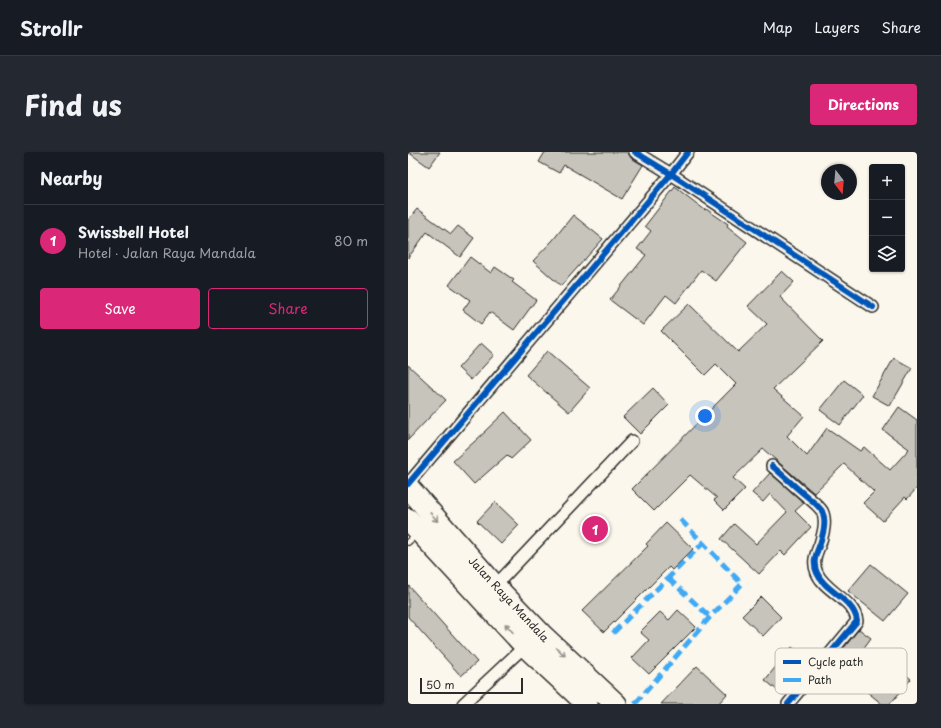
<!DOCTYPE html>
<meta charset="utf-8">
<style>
:root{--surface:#171b24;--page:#242831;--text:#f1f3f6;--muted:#9ea1a6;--line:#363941;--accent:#db2777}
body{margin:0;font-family:"Playpen Sans",sans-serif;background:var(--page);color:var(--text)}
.controls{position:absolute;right:12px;top:12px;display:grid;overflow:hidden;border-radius:4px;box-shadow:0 1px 3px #0004}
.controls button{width:36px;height:36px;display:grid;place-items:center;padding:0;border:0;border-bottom:1px solid var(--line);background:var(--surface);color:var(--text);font:20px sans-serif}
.compass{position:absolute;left:413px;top:12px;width:36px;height:36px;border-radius:50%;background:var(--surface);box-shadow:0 1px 3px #0004;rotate:164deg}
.scale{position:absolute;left:12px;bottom:10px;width:103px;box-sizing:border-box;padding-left:4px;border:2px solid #2b2b2b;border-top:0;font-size:11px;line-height:14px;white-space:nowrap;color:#2b2b2b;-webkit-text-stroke:3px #fbf7ec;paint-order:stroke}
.you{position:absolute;left:297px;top:264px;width:14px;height:14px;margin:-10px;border:3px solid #fff;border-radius:50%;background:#1a73e8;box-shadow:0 0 0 6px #1a73e833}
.badge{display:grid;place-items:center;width:26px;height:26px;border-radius:50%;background:var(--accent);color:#fff;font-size:13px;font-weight:700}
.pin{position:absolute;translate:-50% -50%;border:2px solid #fff;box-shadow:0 1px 4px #0006}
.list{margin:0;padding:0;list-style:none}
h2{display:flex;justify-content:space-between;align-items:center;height:52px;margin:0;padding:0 16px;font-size:17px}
h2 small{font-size:13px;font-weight:400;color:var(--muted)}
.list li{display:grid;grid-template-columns:26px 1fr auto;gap:12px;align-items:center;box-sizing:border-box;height:72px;padding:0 16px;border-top:1px solid var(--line)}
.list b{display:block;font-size:15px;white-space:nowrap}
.list p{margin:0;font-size:13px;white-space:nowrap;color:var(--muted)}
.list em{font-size:13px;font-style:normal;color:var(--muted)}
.actions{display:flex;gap:8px;padding:12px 16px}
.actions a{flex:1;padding:9px 0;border:1px solid var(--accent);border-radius:4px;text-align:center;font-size:14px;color:var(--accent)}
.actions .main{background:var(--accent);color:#fff}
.icon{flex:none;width:22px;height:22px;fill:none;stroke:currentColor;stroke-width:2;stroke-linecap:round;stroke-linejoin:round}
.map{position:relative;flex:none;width:509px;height:552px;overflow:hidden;border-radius:4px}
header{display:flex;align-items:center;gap:24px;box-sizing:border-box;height:56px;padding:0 20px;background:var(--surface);border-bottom:1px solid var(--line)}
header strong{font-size:19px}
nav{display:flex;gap:22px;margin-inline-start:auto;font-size:14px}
.intro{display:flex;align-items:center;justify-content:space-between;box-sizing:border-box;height:96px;padding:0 24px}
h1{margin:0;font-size:28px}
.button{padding:10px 18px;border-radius:4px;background:var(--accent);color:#fff;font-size:14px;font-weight:700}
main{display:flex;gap:24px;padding:0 24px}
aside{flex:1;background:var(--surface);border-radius:4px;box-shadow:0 1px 3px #0004}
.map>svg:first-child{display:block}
.building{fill:#c7c4bc;stroke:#2b2b2b}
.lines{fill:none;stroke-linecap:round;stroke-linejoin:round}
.lane-casing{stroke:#2b2b2b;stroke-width:8}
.street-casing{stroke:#2b2b2b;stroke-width:14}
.highway-casing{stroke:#2b2b2b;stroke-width:24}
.lane{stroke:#fbf7ec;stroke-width:5.5}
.street{stroke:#fbf7ec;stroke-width:11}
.highway{stroke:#fbf7ec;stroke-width:21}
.quiet{stroke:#3fa9f5;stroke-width:5;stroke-dasharray:10 5;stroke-linecap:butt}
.cycleway-casing{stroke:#fbf7ec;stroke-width:8}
.cycleway{stroke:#0057b8;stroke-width:6}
.oneway{stroke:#93918c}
.labels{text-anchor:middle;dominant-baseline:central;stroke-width:3;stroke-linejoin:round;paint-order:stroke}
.street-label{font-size:11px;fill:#2b2b2b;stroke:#fbf7ec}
.key{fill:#fbf7ec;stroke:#bdbab2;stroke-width:1}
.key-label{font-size:11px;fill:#2b2b2b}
</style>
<header>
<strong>Strollr</strong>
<nav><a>Map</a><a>Layers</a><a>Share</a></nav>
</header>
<div class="intro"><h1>Find us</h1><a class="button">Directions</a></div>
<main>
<aside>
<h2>Nearby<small></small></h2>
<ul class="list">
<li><span class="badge">1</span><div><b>Swissbell Hotel</b><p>Hotel · Jalan Raya Mandala</p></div><em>80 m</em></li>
</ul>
<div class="actions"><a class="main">Save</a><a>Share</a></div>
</aside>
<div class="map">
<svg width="509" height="552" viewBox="0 0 509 552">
<rect width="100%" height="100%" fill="#fbf7ec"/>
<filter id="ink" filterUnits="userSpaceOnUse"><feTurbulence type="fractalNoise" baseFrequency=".025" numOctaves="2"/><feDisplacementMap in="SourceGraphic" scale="8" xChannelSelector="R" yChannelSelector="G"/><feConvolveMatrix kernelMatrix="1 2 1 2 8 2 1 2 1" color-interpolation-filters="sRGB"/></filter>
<g filter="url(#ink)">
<!-- building -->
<path class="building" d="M0 0H32L21 15Z
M137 0H220L223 6 235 13 214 47 156 13 151 21 131 10Z
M267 35 297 58 298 57 320 72 319 74 339 90 308 129 293 118 268 151 258 143 235 173 202 148 238 103 229 97 243 79 237 74Z
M9 57 43 82 50 74 66 86 52 105 19 80 0 106V68Z
M165 63 195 87 153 134 125 109 145 88Z
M62 105 83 121 87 115 106 128 104 130 128 148 106 178 82 160 73 172 55 158 62 148 41 133Z
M374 119 386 130 372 145 415 189 365 237 396 264 379 284 399 304 419 276 452 299 456 295 482 318 501 297 475 278 491 255 509 268V336L499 347 497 345 475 369 455 351 466 340 436 312 406 341 355 297 325 326 337 337 316 358 306 348 309 346 282 323 246 359 224 337 328 232 308 212 297 223 253 179 281 152 330 200 359 172 340 154Z
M73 191 86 203 63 228 50 216Z
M139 199 182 236 161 260 118 223Z
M486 206 504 216 482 254 464 244Z
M0 213 38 248 0 288Z
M436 228 455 243 432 273 412 258Z
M245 236 261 253 232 282 215 265Z
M97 260 123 288 103 307 99 303 66 332 45 309 77 280H76Z
M362 321 396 351 387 359 403 375 377 403 373 399 351 422 313 387 326 372 348 392 379 360 362 342 355 350 344 341Z
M87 350 111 373 93 392 69 369Z
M258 371 285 397 264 418 261 415 196 480 174 459 240 394 238 392Z
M463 412 500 442 477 469 440 439Z
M0 433 69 510 53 524 0 465Z
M353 445 373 465 355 484 334 464Z
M270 458 288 475 241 522 224 506 241 488 232 480 252 460 261 468Z
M451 477 463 486 444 512 431 502Z
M384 495 402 511 375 543 357 528Z
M476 505 503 527 482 552H474L452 534Z
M289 514 319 542 310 552H253Z"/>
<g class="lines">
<!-- lane casing -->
<g class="lane-casing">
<path id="lane" d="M0 390 8 383"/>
</g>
<!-- street casing -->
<g class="street-casing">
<path id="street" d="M227 0 263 22 465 155
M364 314C375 323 385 333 396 342 402 347 410 353 414 359 419 369 415 382 412 392 408 402 404 410 409 421 417 440 446 447 449 469L380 552
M0 332 263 22 280 0
M87 434 224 289
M55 552 117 494"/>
</g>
<!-- highway casing -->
<g class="highway-casing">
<path id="highway" d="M0 335 87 434 135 484 208 552
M0 367 117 494 179 552"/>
</g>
<!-- lane -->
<use href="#lane" class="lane"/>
<!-- street -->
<use href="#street" class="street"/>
<!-- highway -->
<use href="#highway" class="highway"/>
<!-- quiet -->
<path class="quiet" d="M260 426 302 465
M205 481 295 391
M227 552 302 465 334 432 270 365"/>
<!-- cycleway casing -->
<g class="cycleway-casing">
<path id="cycleway" d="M227 0 263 22 465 155
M364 314C375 323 385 333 396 342 402 347 410 353 414 359 419 369 415 382 412 392 408 402 404 410 409 421 417 440 446 447 449 469L380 552
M0 332 263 22 280 0"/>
</g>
<!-- cycleway -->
<use href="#cycleway" class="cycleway"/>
</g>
<!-- one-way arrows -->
<defs><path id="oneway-shaft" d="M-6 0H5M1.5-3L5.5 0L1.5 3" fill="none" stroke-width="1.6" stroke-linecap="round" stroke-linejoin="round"/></defs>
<g class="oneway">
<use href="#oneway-shaft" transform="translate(26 365) rotate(49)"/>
<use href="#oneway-shaft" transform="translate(101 476) rotate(-132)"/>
<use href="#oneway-shaft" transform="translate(153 500) rotate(43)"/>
</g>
</g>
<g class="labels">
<!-- street labels -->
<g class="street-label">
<text transform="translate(101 447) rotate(47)">Jalan Raya Mandala</text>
</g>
</g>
<!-- legend -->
<rect x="367" y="496" width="132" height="46" rx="6" class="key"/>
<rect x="375" y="508" width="18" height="4" fill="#0057b8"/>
<rect x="375" y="526" width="18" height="4" fill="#3fa9f5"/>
<g class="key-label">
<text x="400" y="514">Cycle path</text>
<text x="400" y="532">Path</text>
</g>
</svg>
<div class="controls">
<button>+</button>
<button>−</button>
<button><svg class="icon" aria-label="layers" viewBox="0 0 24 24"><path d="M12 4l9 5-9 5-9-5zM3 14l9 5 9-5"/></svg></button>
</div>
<svg class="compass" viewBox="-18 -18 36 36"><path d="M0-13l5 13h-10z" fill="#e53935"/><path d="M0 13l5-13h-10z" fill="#9ea1a6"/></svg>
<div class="scale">50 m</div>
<div class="you"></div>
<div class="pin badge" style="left:187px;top:377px">1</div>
</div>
</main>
